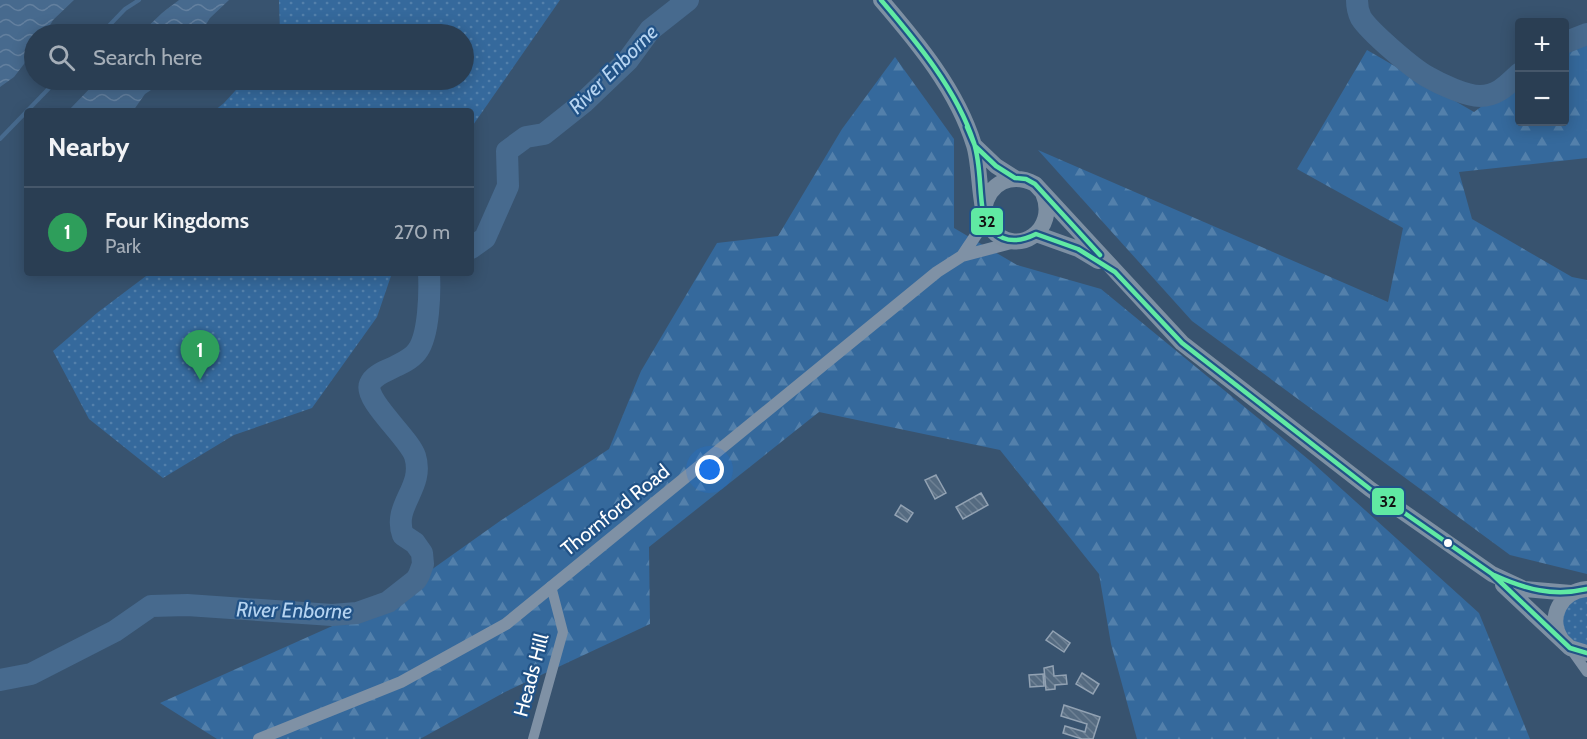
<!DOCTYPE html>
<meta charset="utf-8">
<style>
:root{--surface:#2a3e53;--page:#36495d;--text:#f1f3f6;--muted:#a5aeb8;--line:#46576a;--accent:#8abfa5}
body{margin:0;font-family:Cabin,sans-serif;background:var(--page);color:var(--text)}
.controls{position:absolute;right:18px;top:18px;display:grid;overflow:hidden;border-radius:6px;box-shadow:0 3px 15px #0003}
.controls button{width:54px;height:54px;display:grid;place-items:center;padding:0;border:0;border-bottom:2px solid var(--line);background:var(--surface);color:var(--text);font:30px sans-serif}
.you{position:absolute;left:710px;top:470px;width:21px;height:21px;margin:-15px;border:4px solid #fff;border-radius:50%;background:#1a73e8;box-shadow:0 0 0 9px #1a73e833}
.badge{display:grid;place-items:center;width:39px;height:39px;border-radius:50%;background:var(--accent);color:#fff;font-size:20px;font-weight:700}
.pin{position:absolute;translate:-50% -50px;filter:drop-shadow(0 2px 3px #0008)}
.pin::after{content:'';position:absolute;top:32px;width:21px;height:18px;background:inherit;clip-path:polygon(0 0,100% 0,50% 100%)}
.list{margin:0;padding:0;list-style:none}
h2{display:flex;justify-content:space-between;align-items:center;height:78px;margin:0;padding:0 24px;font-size:26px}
h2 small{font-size:20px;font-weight:400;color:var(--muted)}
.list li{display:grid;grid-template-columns:39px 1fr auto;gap:18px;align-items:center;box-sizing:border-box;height:90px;padding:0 24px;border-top:2px solid var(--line)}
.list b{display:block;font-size:22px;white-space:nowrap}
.list p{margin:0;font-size:20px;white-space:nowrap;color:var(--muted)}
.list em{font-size:20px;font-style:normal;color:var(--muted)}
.icon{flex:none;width:33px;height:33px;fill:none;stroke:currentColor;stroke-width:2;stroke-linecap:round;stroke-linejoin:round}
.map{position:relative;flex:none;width:1587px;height:739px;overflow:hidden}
.search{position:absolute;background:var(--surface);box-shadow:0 3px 15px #0003;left:24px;top:24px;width:450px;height:66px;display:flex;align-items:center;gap:15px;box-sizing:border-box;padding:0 21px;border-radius:33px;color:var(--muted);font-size:22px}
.panel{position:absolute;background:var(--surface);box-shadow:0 3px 15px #0003;left:24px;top:108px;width:450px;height:168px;border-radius:6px}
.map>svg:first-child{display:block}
.grass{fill:url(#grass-dots)}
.forest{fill:url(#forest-firs)}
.water{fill:url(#water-waves)}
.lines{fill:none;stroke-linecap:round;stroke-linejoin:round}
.stream{stroke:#476a8e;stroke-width:4}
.river{stroke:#476a8e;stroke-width:22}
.building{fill:url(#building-back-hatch);stroke:#92a2b3;stroke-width:1.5}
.minor{stroke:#7f91a5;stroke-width:10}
.tertiary{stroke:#7f91a5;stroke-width:12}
.trunk{stroke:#7e90a3;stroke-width:16}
.bus-1-casing{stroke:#215286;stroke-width:9}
.bus-1{stroke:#60e9a3;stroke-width:4.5}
.bus-dot{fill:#fff;stroke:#215286;stroke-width:2}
.labels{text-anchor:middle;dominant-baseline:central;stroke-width:4.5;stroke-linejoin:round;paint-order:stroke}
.street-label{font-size:20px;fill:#fff;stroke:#215286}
.water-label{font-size:21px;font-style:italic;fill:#b6d4f1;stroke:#215286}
.line-badge{stroke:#215286;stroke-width:2}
.pale-badge-label{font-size:16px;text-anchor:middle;font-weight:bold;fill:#111}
</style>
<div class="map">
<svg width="1587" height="739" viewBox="0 0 1587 739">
<defs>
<pattern id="grass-dots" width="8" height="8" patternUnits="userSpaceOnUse" patternTransform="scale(1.5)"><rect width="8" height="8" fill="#35699c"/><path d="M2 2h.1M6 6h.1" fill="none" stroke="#5380ab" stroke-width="1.8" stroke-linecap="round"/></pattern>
<pattern id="forest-firs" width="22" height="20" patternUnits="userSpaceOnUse" patternTransform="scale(1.5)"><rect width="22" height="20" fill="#35699c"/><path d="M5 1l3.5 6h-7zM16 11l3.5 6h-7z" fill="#5380ab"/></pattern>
<pattern id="water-waves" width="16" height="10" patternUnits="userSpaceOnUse" patternTransform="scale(1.5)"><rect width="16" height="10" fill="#476a8e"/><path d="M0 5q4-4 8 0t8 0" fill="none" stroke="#63809f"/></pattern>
<pattern id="building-back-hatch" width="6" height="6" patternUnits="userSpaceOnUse" patternTransform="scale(1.5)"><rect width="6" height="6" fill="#556b81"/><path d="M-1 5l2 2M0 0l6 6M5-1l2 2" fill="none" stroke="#6e8194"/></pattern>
</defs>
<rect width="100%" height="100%" fill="#38536f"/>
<!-- grass -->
<path class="grass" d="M279 0H560L471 128V111H214L224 103 245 80H464V34H280Z
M150 273H392L377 317 312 408 234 435 163 478 89 419 53 351 97 313Z
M1582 595H1587V645L1578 644 1563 632V608Z"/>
<!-- forest -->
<path class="forest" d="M1587 40V158L1459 172 1472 219 1572 277 1587 280V574L1510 555 1192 321 1038 150 1388 302 1403 228 1297 169 1367 50 1474 112 1519 79 1520 122H1564L1565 47 1568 44Z
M895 57 954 139V228L1017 265 1101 289 1314 464 1479 613 1530 739H1137L1111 644 1099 574 1000 450 819 412 649 547 650 624 505 692 420 739H217L160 703 386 602 500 521 609 449 641 371 717 243 778 236 842 129Z"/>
<!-- water -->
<path class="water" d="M0 0H74L53 20 45 34H34V51L14 77 0 87Z
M179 0H229L210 18 200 34H140L162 13Z
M98 80H166L145 94 133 111H68Z"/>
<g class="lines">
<!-- stream -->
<path class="stream" d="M101 34 125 9 139 0
M0 139 57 80"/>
<!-- river -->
<path class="river" d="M1357 0C1357 6 1358 12 1361 18 1370 32 1413 69 1428 77 1440 84 1466 96 1480 96 1498 96 1508 84 1520 73
M1564 43 1587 34
M471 248 485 238 508 186 507 151 526 137 544 134 583 103 628 60 650 30 688 0
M0 680 31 674 115 631 151 606 187 605 332 615 357 613 388 602 416 580 419 575 423 564 422 553 415 543 403 535C392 505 425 488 415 456 409 438 363 399 370 384 374 374 387 371 396 366 404 362 413 358 418 350 429 334 430 293 429 273"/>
</g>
<!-- building -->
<path class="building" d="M936 475 946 493 935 499 925 480Z
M981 493 988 505 963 519 956 507Z
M901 505 913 513 907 522 895 515Z
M1053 631 1070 643 1064 652 1046 640Z
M1053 666 1054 676 1066 675 1067 684 1055 685V689L1046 690 1044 668Z
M1082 673 1099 684 1093 694 1076 684Z
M1043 674 1044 686 1030 687 1029 675Z
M1064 705 1100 717 1093 739H1082L1063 733 1065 726 1085 732 1087 724 1061 716Z"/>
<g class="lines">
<!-- minor -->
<path class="minor" d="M1570 648 1587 672
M533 739 563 632 551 586"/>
<!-- tertiary -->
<path class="tertiary" d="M962 256 976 235 985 215
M259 739 401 682 506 624 937 272 962 256 1015 242"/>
<!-- trunk -->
<path class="trunk" d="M881 0C918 43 957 90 974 145 981 166 978 213 991 229 1017 259 1059 230 1043 193
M975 146 996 166 1015 178
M984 209C989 182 1012 172 1035 184L1182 343 1370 489 1492 574 1524 589 1571 593
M1036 234 1078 249 1098 261
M1503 585 1570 648 1587 653
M1561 639C1547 617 1561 591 1587 589"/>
<!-- bus-1 casing -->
<g class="bus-1-casing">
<path id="bus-1" d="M881 0C916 41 957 90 974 143 981 165 979 189 983 212 992 239 1010 247 1036 234L1078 249 1115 272 1182 343 1370 489 1492 574 1570 648 1587 653
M967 127 975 146 996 166 1015 178 1026 179 1035 184 1100 255
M1494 575C1525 589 1553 597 1587 589"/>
</g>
<!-- bus-1 -->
<use href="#bus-1" class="bus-1"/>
</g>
<!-- markers -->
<circle class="bus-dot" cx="1448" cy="543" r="5"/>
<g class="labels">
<!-- street labels -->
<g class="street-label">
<text transform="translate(615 510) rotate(-39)">Thornford Road</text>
<text transform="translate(531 675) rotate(-75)">Heads Hill</text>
</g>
<!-- water labels -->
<g class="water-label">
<text transform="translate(613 69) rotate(-45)">River Enborne</text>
<text transform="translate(294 610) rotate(1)">River Enborne</text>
</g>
</g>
<g class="line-badge">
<rect x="970" y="207" width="34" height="29" rx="6" fill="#60e9a3"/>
<rect x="1371" y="487" width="34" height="29" rx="6" fill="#60e9a3"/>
</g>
<g class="pale-badge-label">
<text x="987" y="227">32</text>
<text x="1388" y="507">32</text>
</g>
</svg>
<div class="controls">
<button>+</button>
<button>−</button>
</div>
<div class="you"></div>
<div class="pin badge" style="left:200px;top:380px;background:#2e9e5b">1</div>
<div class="search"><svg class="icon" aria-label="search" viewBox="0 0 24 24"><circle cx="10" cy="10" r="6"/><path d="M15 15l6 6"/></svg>Search here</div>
<section class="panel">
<h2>Nearby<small></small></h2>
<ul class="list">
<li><span class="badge" style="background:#2e9e5b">1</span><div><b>Four Kingdoms</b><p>Park</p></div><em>270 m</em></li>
</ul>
</section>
</div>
